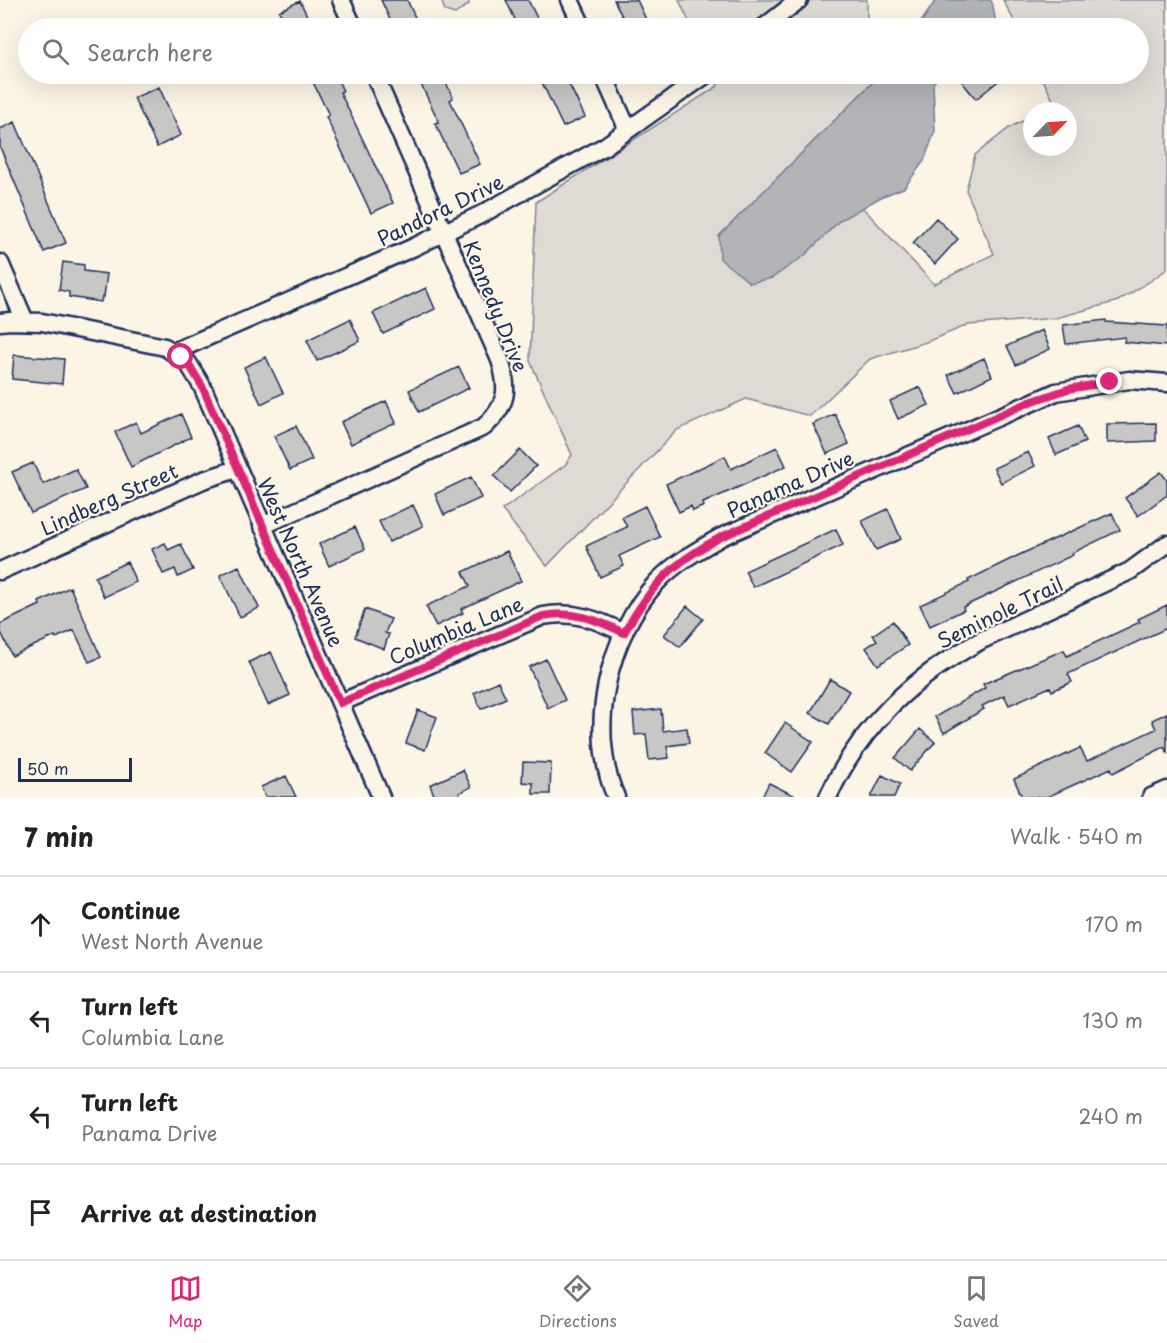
<!DOCTYPE html>
<meta charset="utf-8">
<style>
:root{--surface:#fff;--page:#f2f2f2;--text:#222;--muted:#767676;--line:#e0e0e0;--accent:#db2777}
body{margin:0;font-family:"Playpen Sans",sans-serif;background:var(--page);color:var(--text)}
.compass{position:absolute;left:1023px;top:102px;width:54px;height:54px;border-radius:50%;background:var(--surface);box-shadow:0 6px 24px #0002;rotate:65deg}
.scale{position:absolute;left:18px;bottom:15px;width:114px;box-sizing:border-box;padding-left:6px;border:3px solid #1b2f5e;border-top:0;font-size:16px;line-height:21px;white-space:nowrap;color:#1b2f5e;-webkit-text-stroke:4px #fcf5e5;paint-order:stroke}
.stop{position:absolute;width:18px;height:18px;margin:-14px;border:4px solid #db2777;border-radius:50%;background:#fff}
.stop.end{background:#db2777;border-color:#fff;box-shadow:0 2px 6px #0008}
.list{margin:0;padding:0;list-style:none}
h2{display:flex;justify-content:space-between;align-items:center;height:78px;margin:0;padding:0 24px;font-size:26px}
h2 small{font-size:20px;font-weight:400;color:var(--muted)}
.list li{display:grid;grid-template-columns:39px 1fr auto;gap:18px;align-items:center;box-sizing:border-box;height:96px;padding:0 24px;border-top:2px solid var(--line)}
.list b{display:block;font-size:22px;white-space:nowrap}
.list p{margin:0;font-size:20px;white-space:nowrap;color:var(--muted)}
.list em{font-size:20px;font-style:normal;color:var(--muted)}
.icon{flex:none;width:33px;height:33px;fill:none;stroke:currentColor;stroke-width:2;stroke-linecap:round;stroke-linejoin:round}
.map{position:relative;flex:none;width:1167px;height:797px;overflow:hidden}
.search{position:absolute;background:var(--surface);box-shadow:0 6px 24px #0002;left:18px;right:18px;top:18px;height:66px;display:flex;align-items:center;gap:15px;box-sizing:border-box;padding:0 21px;border-radius:33px;color:var(--muted);font-size:22px}
.sheet{height:462px;background:var(--surface)}
nav{display:flex;justify-content:space-around;align-items:center;box-sizing:border-box;height:84px;border-top:2px solid var(--line);background:var(--surface);font-size:16px;color:var(--muted)}
nav a{display:grid;justify-items:center;gap:3px}
nav .on{color:var(--accent)}
.map>svg:first-child{display:block}
.green{fill:#dfdbd4;stroke:#7d8599;stroke-width:1.5}
.water{fill:#b2b4b8;stroke:#767f94;stroke-width:1.5}
.building{fill:#c8c7c6;stroke:#1b2f5e;stroke-width:1.5}
.lines{fill:none;stroke-linecap:round;stroke-linejoin:round}
.minor-casing{stroke:#1b2f5e;stroke-width:21}
.minor{stroke:#fcf5e5;stroke-width:16}
.route{stroke:#db2777;stroke-width:8}
.labels{text-anchor:middle;dominant-baseline:central;stroke-width:4.5;stroke-linejoin:round;paint-order:stroke}
.street-label{font-size:20px;fill:#1b2f5e;stroke:#fcf5e5}
</style>
<div class="map">
<svg width="1167" height="797" viewBox="0 0 1167 797">
<rect width="100%" height="100%" fill="#fcf5e5"/>
<filter id="ink" filterUnits="userSpaceOnUse"><feTurbulence type="fractalNoise" baseFrequency=".0167" numOctaves="2"/><feDisplacementMap in="SourceGraphic" scale="12" xChannelSelector="R" yChannelSelector="G"/><feConvolveMatrix kernelMatrix="1 2 1 2 8 2 1 2 1" color-interpolation-filters="sRGB"/></filter>
<g filter="url(#ink)">
<!-- green -->
<path class="green" d="M441 0H469V4L455 14 445 11Z
M679 0H786L750 28H692Z
M811 0H867V28H776Z
M1003 0H1167V269L1149 282 1118 301 1056 318 968 325 926 342 870 359 810 416 746 399 677 430 547 566 502 510 565 465 572 455 530 361 536 202 718 86 714 77 719 74H881L719 236 804 256 840 220 862 207 934 284 994 254 966 190 975 155 1009 128 1032 116V147H1068V111H1042L1055 104 1040 74H1138V28H1018Z"/>
<!-- water -->
<path class="water" d="M936 0H990L992 2 997 28H917Z
M881 74H943L933 83 935 131 924 161 904 188 883 196 840 220 804 256 772 278 750 283 720 259 719 236Z"/>
<!-- building -->
<path class="building" d="M381 0H407L420 28H394Z
M506 0H528L542 28H519Z
M614 0H637L650 28H628Z
M300 1 313 28H287L279 11Z
M309 74H335L343 91 340 92 393 203 371 213 326 117 329 115Z
M416 74H442L453 98 450 100 480 164 459 173 435 123 439 122Z
M538 74H564L585 117 563 127Z
M972 74H1007L976 99 962 82Z
M159 87 181 135 157 147 134 98Z
M15 122 66 243 44 252 0 147V129Z
M936 218 958 239 935 264 913 243Z
M63 262 84 265V271L107 274 104 297 102 296 101 302 69 297V292L59 290Z
M426 288 435 309 383 334 373 313Z
M350 319 360 341 317 361 307 340Z
M1106 320V322L1167 326V346L1124 342 1125 337 1066 344 1063 325Z
M1042 330 1050 349 1016 365 1007 346Z
M14 355 64 359 62 384 12 379Z
M266 357 283 393 261 404 244 367Z
M984 358 992 376 957 393 948 375Z
M459 367 469 388 419 412 409 390Z
M920 387 929 405 898 419 890 401Z
M386 401 396 423 351 444 341 422Z
M181 414 191 437 131 467 115 432 136 422 141 433Z
M835 414 849 444 827 454 813 424Z
M1156 423V441L1107 443V424Z
M296 426 312 460 290 470 274 436Z
M1078 426 1085 442 1056 455 1049 439Z
M777 447 786 466 703 503 704 506 693 511 691 506 679 512 666 484 725 456 731 469Z
M520 450 536 466 510 492 494 476Z
M1028 452 1035 466 1001 483 994 468Z
M33 463 43 484 76 469 86 489 31 513 12 472Z
M1161 472 1167 480V495L1138 516 1125 498Z
M471 477 481 498 444 515 435 494Z
M413 505 423 526 389 542 379 521Z
M645 506 660 537 619 556 624 566 600 577 586 546 627 527 622 517Z
M888 509 901 539 876 550 862 521Z
M1112 513 1120 530 1072 553 1073 555 963 607 964 610 930 626 920 605 969 582 968 580 1019 555Z
M355 527 365 549 329 566 319 544Z
M836 529 843 545 753 587 745 571Z
M165 543 168 550 181 544 193 570 178 577 175 569 163 574 152 549Z
M507 551 521 581 461 609 463 613 436 626 426 606 470 586 463 572Z
M127 562 136 582 104 597 95 577Z
M239 566 259 608 240 617 220 575Z
M70 587 101 657 89 662 74 630 56 638 55 636 12 656 0 630V624L40 605 39 602Z
M1167 605V628L1068 674 1072 682 1052 691 1050 687 1009 705 1004 695 982 706 984 709 944 733 935 717 985 688 983 684 1064 650 1067 656 1140 622 1138 619Z
M687 606 703 619 680 647 664 635Z
M365 609 391 619 385 633 389 634 384 649 355 637Z
M893 621 908 645 878 665 866 648 877 640 873 635Z
M271 652 290 695 268 705 249 662Z
M546 659 565 700 548 708 529 667Z
M830 679 849 691 829 724 810 713Z
M498 681 506 698 481 709 474 693Z
M661 709 663 731 687 728 689 743 667 746 669 758 649 760 646 734 635 735 633 712Z
M418 710 437 717 425 750 406 743Z
M1167 713V752L1164 747 1113 773 1111 768 1047 797H1022L1014 779 1080 748 1087 761 1156 729 1152 720Z
M785 723 813 742 792 772 765 753Z
M920 729 935 742 910 771 895 758Z
M523 762 551 763 550 794H533V783L522 782Z
M463 770 471 787 459 793 461 797H435L430 785Z
M882 775 900 784 894 797H871Z
M286 776 296 797H265L261 787Z
M769 783 797 797H762Z"/>
<g class="lines">
<!-- minor casing -->
<g class="minor-casing">
<path id="minor" d="M341 0 354 28
M570 0 583 28
M763 28 799 0
M603 74 628 130
M0 263 25 321
M0 322 10 321 42 322 165 347 188 363 202 386 381 797
M173 352 412 248 482 214 605 146 707 74
M262 526 484 427C508 405 509 389 500 360L374 74
M0 571 203 480 237 469
M340 703 543 616C573 610 598 620 624 633
M616 797C586 730 608 635 657 582 675 563 698 550 721 537L1056 392 1129 380 1167 383
M828 797C861 725 913 677 982 640L1130 571 1167 544
M1151 797 1167 790"/>
</g>
<!-- minor -->
<use href="#minor" class="minor"/>
</g>
</g>
<g class="lines" filter="url(#ink)">
<!-- route -->
<path class="route" d="M181 357 188 363 202 386 340 703 543 616C573 610 598 620 624 633 652 584 671 564 721 537L1030 402 1068 389 1110 382"/>
</g>
<g class="labels">
<!-- street labels -->
<g class="street-label">
<text transform="translate(440 210) rotate(-26)">Pandora Drive</text>
<text transform="translate(496 306) rotate(68)">Kennedy Drive</text>
<text transform="translate(790 484) rotate(-24)">Panama Drive</text>
<text transform="translate(109 499) rotate(-24)">Lindberg Street</text>
<text transform="translate(301 562) rotate(66)">West North Avenue</text>
<text transform="translate(1000 612) rotate(-26)">Seminole Trail</text>
<text transform="translate(456 630) rotate(-23)">Columbia Lane</text>
</g>
</g>
</svg>
<svg class="compass" viewBox="-18 -18 36 36"><path d="M0-13l5 13h-10z" fill="#e53935"/><path d="M0 13l5-13h-10z" fill="#767676"/></svg>
<div class="scale">50 m</div>
<div class="stop" style="left:181px;top:357px"></div>
<div class="stop end" style="left:1110px;top:382px"></div>
<div class="search"><svg class="icon" aria-label="search" viewBox="0 0 24 24"><circle cx="10" cy="10" r="6"/><path d="M15 15l6 6"/></svg>Search here</div>
</div>
<section class="sheet">
<h2>7 min<small>Walk · 540 m</small></h2>
<ul class="list">
<li><svg class="icon" aria-label="ahead" viewBox="0 0 24 24"><path d="M12 20V5M6 11l6-6 6 6"/></svg><div><b>Continue</b><p>West North Avenue</p></div><em>170 m</em></li>
<li><svg class="icon" aria-label="left" viewBox="0 0 24 24"><path d="M17 20v-9H6M10 6l-5 5 5 5"/></svg><div><b>Turn left</b><p>Columbia Lane</p></div><em>130 m</em></li>
<li><svg class="icon" aria-label="left" viewBox="0 0 24 24"><path d="M17 20v-9H6M10 6l-5 5 5 5"/></svg><div><b>Turn left</b><p>Panama Drive</p></div><em>240 m</em></li>
<li><svg class="icon" aria-label="arrive" viewBox="0 0 24 24"><path d="M6 21V4h12l-3 4 3 4H6"/></svg><div><b>Arrive at destination</b></div></li>
</ul>
</section>
<nav>
<a class="on"><svg class="icon" aria-label="map" viewBox="0 0 24 24"><path d="M3 6l6-2 6 2 6-2v14l-6 2-6-2-6 2zM9 4v14M15 6v14"/></svg>Map</a>
<a><svg class="icon" aria-label="directions" viewBox="0 0 24 24"><path d="M12 3l9 9-9 9-9-9zM9 14v-3h6M13 9l2 2-2 2"/></svg>Directions</a>
<a><svg class="icon" aria-label="saved" viewBox="0 0 24 24"><path d="M7 4h10v16l-5-4-5 4z"/></svg>Saved</a>
</nav>
